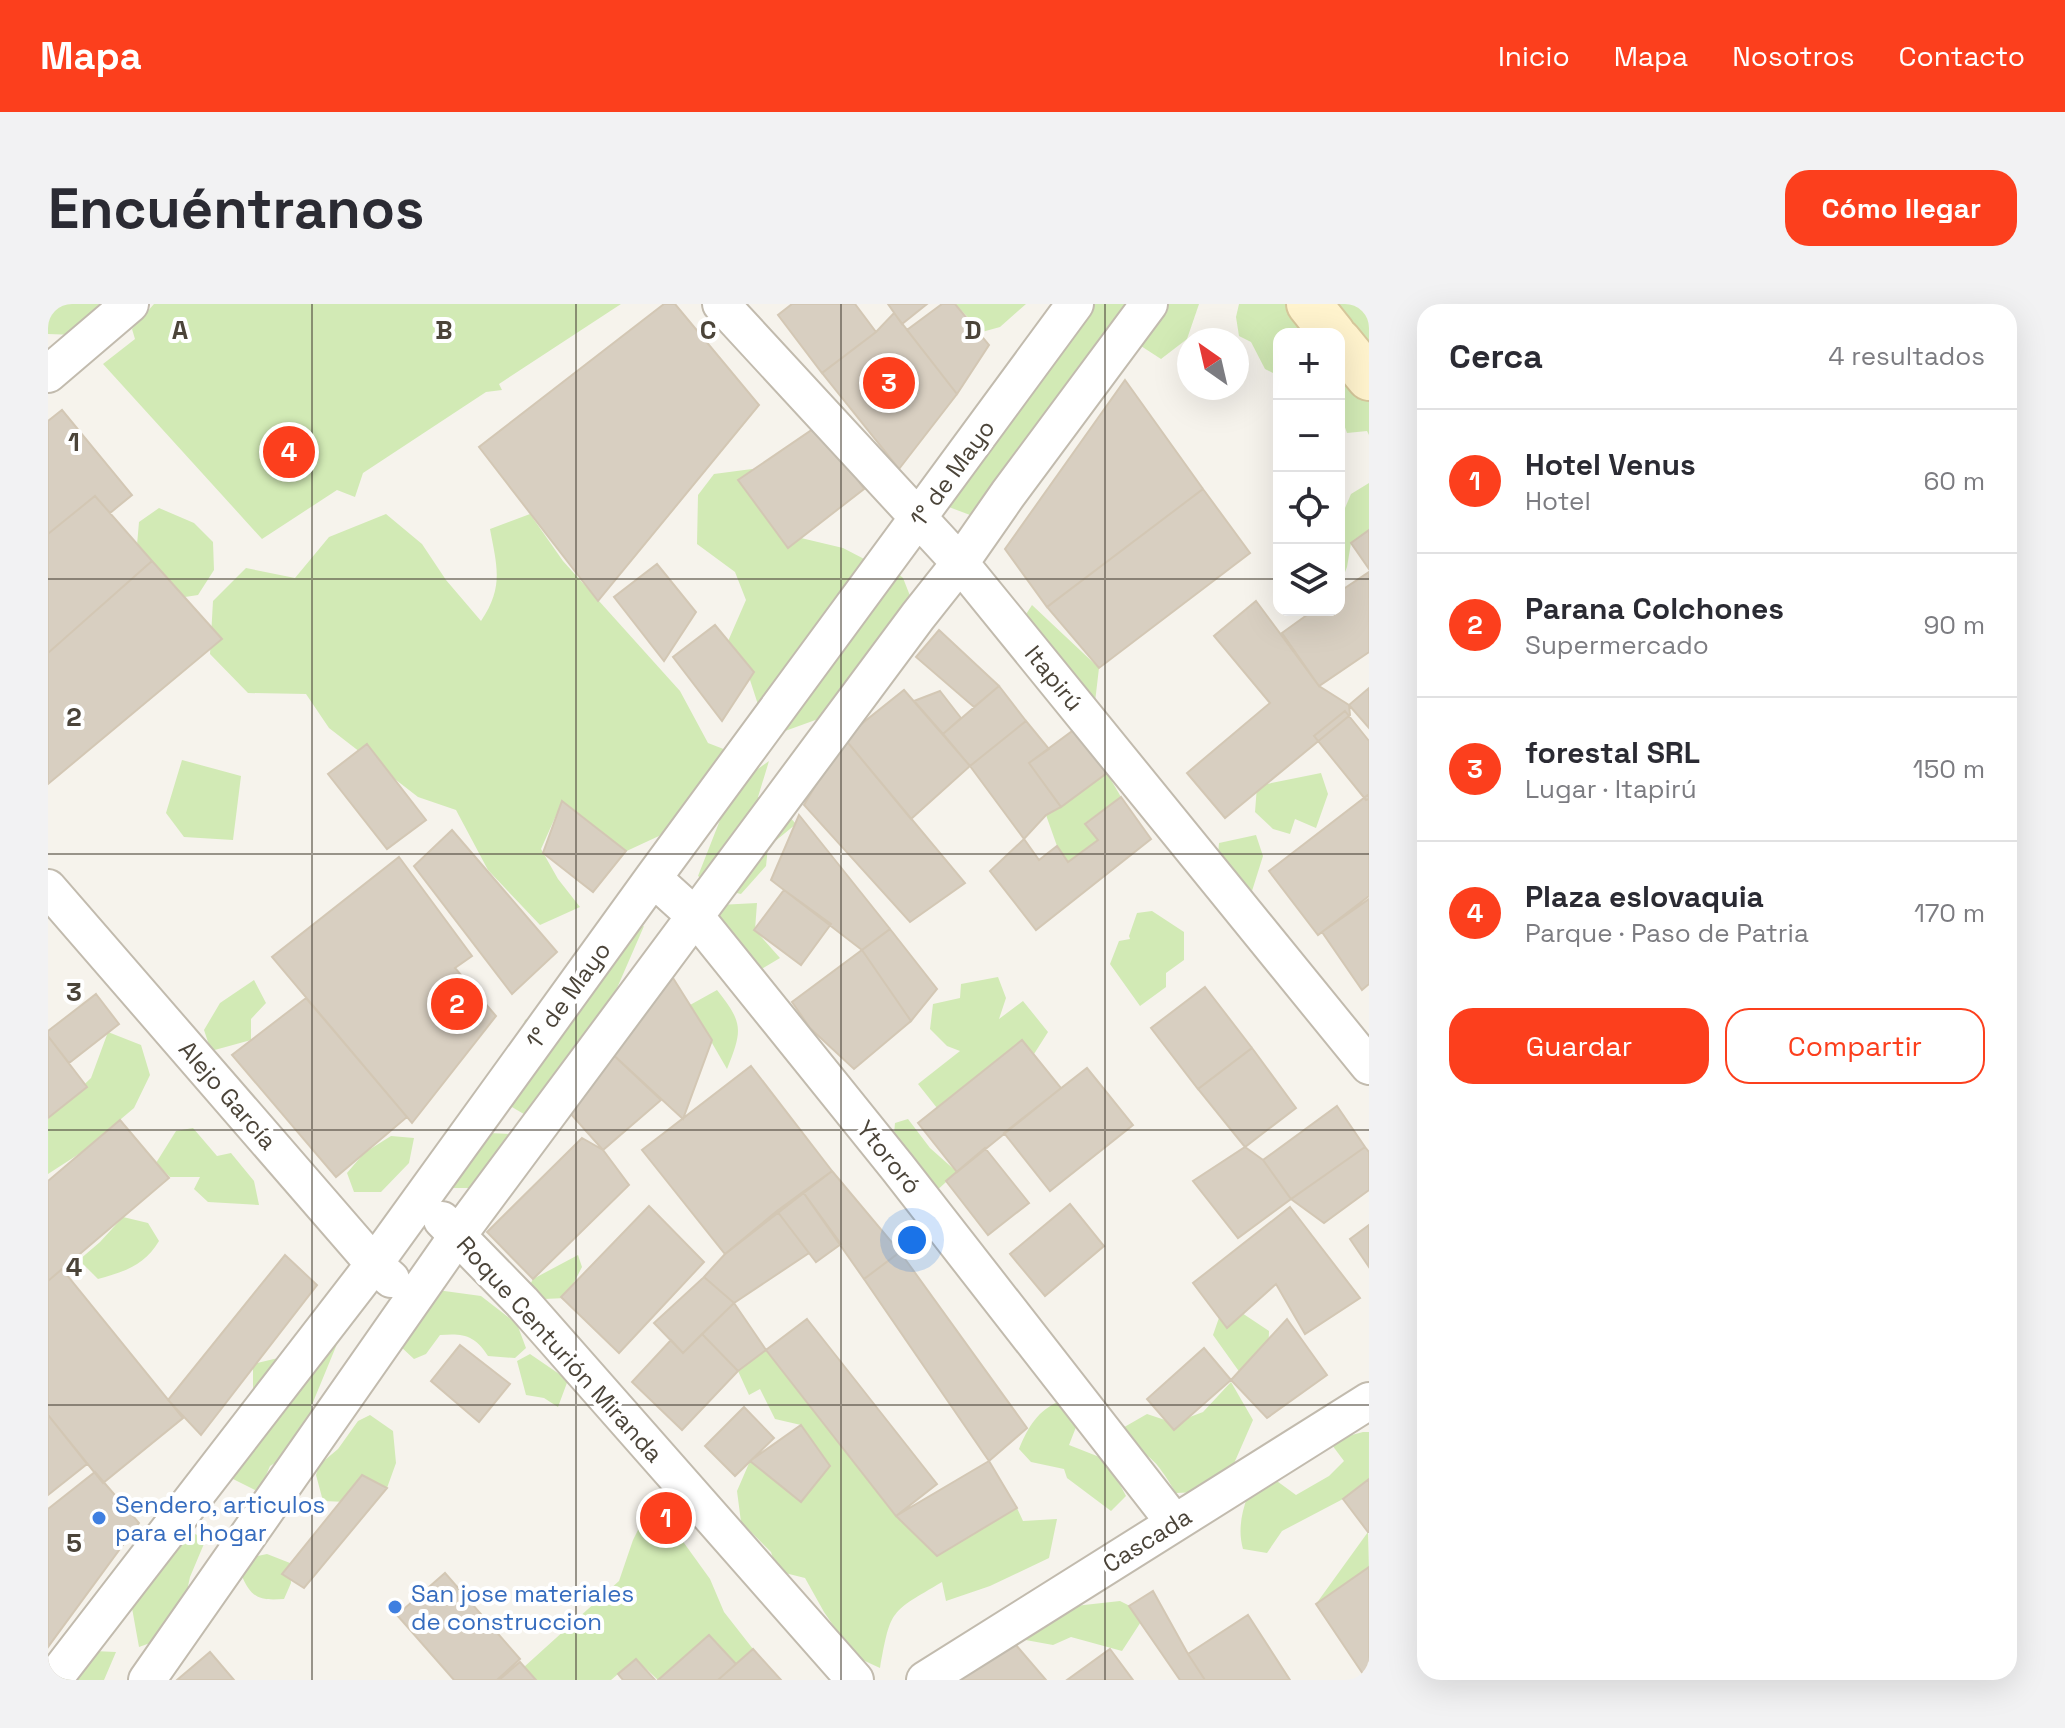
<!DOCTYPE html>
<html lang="es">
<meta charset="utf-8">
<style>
:root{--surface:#fff;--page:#f2f2f3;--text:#2b2b33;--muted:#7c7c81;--line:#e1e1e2;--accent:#fc3f1d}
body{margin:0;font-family:"Space Grotesk",sans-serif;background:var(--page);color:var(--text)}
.controls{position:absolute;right:24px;top:24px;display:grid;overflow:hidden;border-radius:16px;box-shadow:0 8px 32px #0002}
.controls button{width:72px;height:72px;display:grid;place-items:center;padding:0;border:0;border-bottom:2px solid var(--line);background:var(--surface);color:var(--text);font:40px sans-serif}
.compass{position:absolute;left:1129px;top:24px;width:72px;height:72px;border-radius:50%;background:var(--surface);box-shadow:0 8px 32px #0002;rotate:326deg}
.you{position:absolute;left:864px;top:936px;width:28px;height:28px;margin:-20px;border:6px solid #fff;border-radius:50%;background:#1a73e8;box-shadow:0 0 0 12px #1a73e833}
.badge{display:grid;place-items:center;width:52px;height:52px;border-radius:50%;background:var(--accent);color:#fff;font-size:26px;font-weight:700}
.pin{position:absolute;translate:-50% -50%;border:4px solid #fff;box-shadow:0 2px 8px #0006}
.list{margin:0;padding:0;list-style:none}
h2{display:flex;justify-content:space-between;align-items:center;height:104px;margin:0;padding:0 32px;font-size:34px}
h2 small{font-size:26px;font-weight:400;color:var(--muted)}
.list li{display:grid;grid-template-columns:52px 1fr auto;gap:24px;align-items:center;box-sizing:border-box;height:144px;padding:0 32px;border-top:2px solid var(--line)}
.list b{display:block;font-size:30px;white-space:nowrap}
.list p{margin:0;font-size:26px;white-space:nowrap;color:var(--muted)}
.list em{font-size:26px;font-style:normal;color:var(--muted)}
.actions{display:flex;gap:16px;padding:24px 32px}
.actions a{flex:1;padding:18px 0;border:2px solid var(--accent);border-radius:24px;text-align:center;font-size:28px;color:var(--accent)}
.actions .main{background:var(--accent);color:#fff}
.icon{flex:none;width:44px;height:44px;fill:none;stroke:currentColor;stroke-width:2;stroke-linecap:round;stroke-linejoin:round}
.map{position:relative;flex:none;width:1321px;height:1376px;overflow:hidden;border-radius:24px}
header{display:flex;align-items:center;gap:48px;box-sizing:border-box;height:112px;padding:0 40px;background:var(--accent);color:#fff}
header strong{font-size:38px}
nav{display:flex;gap:44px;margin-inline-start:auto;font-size:28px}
.intro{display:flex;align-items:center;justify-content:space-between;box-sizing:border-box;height:192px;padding:0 48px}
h1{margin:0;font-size:56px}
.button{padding:20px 36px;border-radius:24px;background:var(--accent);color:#fff;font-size:28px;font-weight:700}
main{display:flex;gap:48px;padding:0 48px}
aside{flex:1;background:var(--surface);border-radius:24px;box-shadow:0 8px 32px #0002}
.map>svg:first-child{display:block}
.green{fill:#d2eab5}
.building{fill:#d8cfc1;stroke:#d3c7b4;stroke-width:2}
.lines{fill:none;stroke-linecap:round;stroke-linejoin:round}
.street-casing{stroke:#c2bbae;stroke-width:40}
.secondary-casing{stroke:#d6c79b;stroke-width:48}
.street{stroke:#fff;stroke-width:36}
.secondary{stroke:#fff3cd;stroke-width:44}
.grid{fill:none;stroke:#4b4439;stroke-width:2;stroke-opacity:0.55}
.shop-dot{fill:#3f7fe0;stroke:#fff;stroke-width:3}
.labels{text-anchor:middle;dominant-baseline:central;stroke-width:8;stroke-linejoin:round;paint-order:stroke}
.street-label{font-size:24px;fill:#4b4439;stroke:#fff}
.shop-label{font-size:24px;fill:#366cbe;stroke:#fff;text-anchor:start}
.grid-label{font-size:26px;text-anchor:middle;font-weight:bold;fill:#4b4439;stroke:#fff;stroke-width:8;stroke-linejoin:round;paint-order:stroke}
</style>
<header>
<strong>Mapa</strong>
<nav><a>Inicio</a><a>Mapa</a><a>Nosotros</a><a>Contacto</a></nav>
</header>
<div class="intro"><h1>Encuéntranos</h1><a class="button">Cómo llegar</a></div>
<main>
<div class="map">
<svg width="1321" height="1376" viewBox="0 0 1321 1376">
<rect width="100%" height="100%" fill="#f6f3ec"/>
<!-- green -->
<path class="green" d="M0 0H62L27 31 0 30Z
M106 0H573L451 80 454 86 438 88 315 169 307 193 289 186 214 235 55 60 87 35 84 25Z
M907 0H978L952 23 934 28Z
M1007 0H1078L1049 41 960 190 922 211 885 197Z
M1100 0H1151L1139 35 1113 55 1076 31Z
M1191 0H1321V131L1319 127 1299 129 1291 107V30H1231V72L1217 65 1203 38 1191 32 1188 13Z
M704 165 753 234 795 244 822 258 836 257 855 274 870 312 773 414 726 431 716 419 702 376 674 351 698 296 687 268 649 240 650 191 666 170Z
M1321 179V226L1303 239 1299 263 1291 284V218L1303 190Z
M111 204 146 219 165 238 166 266 150 291 137 293 114 285 89 241 91 218Z
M338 210 374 240 398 276 433 317C456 283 449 263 442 225L482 210 515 257 632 387 660 439 691 451 611 532 570 551 514 498 493 545 510 575 532 603 492 621 440 566 408 506 370 493 281 424 258 390 200 389 162 350 165 297 198 264 247 274 281 233Z
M984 301 1051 364 1047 398 971 321Z
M134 456 193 472 185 536 136 533 118 509Z
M721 457 710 493 730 500 748 520 720 543 718 562 693 590 667 584 650 572 685 483Z
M1059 469 1073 493 1037 519 1050 536 1020 558 1009 542 998 511Z
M1273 469 1280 490 1268 524 1247 515 1242 530 1225 525 1207 508 1209 482Z
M1208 531 1215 552 1204 587 1186 581 1169 564 1171 539Z
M709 599 707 626 732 654 712 666 660 620 671 601Z
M1104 607 1136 628V656L1118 669V683L1092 702 1062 660 1071 637 1082 635 1081 632 1089 609Z
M596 622 536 760 481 813 447 793 477 716 525 684 564 630Z
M950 673 958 694 951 715 975 697 1000 728 986 750 974 736 889 804 870 780 912 747 899 742 882 725 885 700 912 694 913 680Z
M206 676 218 699 203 715V736L163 747 156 726 172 699Z
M669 686C695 719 695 725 679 765L642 701Z
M60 728 93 741 102 771 86 804 34 848 0 870V815L43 774Z
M860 815 882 844 909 868 886 889 850 864 846 830 847 819Z
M145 824 169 852 183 849 206 877 211 901 160 898 146 885 152 873H122L108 859 128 827Z
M442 829 464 830 431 884H404L398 865Z
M343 832 366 834 361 859 333 888H306L299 869 316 849Z
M75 913 100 919 111 937C97 961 76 968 50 975L31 956 52 938Z
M530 951 534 963 518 994 474 996 485 975Z
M389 986 433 992 469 1020 478 1044 467 1054 440 1052C427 1031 415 1029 392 1031L378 1050 366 1055 352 1042Z
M1188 1005 1221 1027 1220 1055 1195 1073 1165 1031 1173 1008Z
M289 1040 263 1103 265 1136 222 1162 211 1188 175 1170 205 1105V1060Z
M718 1046 848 1212 889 1252 969 1204 975 1217 1009 1215 1001 1254 942 1282 898 1297 894 1278C842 1309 843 1304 832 1364L806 1352 776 1308 757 1274 729 1267 723 1248 693 1218 689 1187 702 1157 753 1197 782 1162 753 1121 727 1115 712 1085 701 1091 690 1067Z
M482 1050 520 1076 510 1103 496 1094 478 1091 469 1057Z
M1183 1078 1205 1116 1174 1187 1128 1189C1104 1149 1102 1151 1059 1133L1099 1110 1126 1119 1155 1108Z
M1012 1097 1030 1118 1021 1141 1059 1156 1078 1192 1063 1207 1019 1174 1016 1165 983 1158 971 1145C980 1123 990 1106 1012 1097Z
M322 1111 345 1127 348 1159 339 1184 313 1205 299 1198 275 1197 268 1171 271 1161 290 1145 310 1117Z
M1315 1128H1321V1175L1295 1195 1234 1227 1219 1249 1195 1245C1187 1217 1200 1190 1211 1164L1248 1191 1281 1172 1296 1157 1281 1137Z
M599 1208 618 1214 662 1275 676 1308 705 1345 688 1360 661 1331 610 1376 588 1355 563 1376H488L476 1363 571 1277 585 1236Z
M136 1225 158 1235 142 1273 130 1329 91 1343 82 1293Z
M1320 1228 1321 1265 1268 1300Z
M219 1250 242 1259 243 1279 236 1295C211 1297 203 1294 193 1270L200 1254Z
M1072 1297 1098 1310 1074 1347 1023 1333 1005 1341 961 1333 983 1308 1007 1316 1027 1302Z
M24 1346 68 1348 56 1376H11Z"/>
<!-- building -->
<path class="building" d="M616 0H627L711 101 550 297 431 143Z
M744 0H807L828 28 774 69 730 11Z
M840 0H879L854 20Z
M894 0H907L941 41 909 90 859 26Z
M846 9 909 90 851 165 774 69 828 28Z
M1077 76 1155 185 999 303 957 245Z
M14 106 84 191 62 209 47 192 0 230V117Z
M771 121 816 185 740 244 690 176Z
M1155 185 1202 249 1051 364 999 303Z
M47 192 104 257 0 349V230Z
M1321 226V265L1303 239Z
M104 257 174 335 0 480V349Z
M609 260 648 308 616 357 566 293Z
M1321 268V348L1271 382 1234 329 1266 306H1291V288Z
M1208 297 1271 382 1301 401 1302 411 1177 514 1139 469 1222 399 1166 332Z
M667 321 706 368 674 417 625 353Z
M891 326 951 382 926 403 868 353Z
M951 382 978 417 922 462 895 430Z
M1321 384V424L1301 401Z
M856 386 922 462 863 515 796 434Z
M892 387 913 414 895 430 866 397Z
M1297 407 1321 437V495L1318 496 1266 432Z
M978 417 1001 445 981 459 1013 503 998 511 976 535 922 462Z
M1027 425 1059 469 1013 503 981 459Z
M796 434 917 579 862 618 756 501Z
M319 440 378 516 339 545 280 470Z
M1321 490V592L1270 631 1221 567Z
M1073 493 1103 535 988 626 942 567 976 535 991 556 1009 542 1020 558 1050 536 1037 520Z
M514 497 578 547 545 588 495 549Z
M751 511 842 625 814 646 723 576Z
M404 526 509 648 464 690 366 562Z
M351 553 424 652 407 664 448 712 364 819 224 653Z
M736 586 783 620 753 661 706 626Z
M1321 595V680L1314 686 1274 628Z
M842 625 889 685 863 717 814 646Z
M814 646 863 717 806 765 762 724 744 698Z
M625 674 664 736 635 815 559 745Z
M1157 683 1204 744 1150 785 1103 724Z
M48 690 71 720 21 759 0 732V727Z
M258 694 359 813 288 873 184 751Z
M0 732 39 783 0 814Z
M974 736 1013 784 909 868 870 819Z
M1204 744 1248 804 1197 843 1150 785Z
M559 745 613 796 555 846 521 808Z
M703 762 784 867 677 950 594 846Z
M1039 764 1085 821 1002 887 956 829Z
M1289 802 1317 843 1243 895 1215 856Z
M72 816 121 874 0 977V877Z
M534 834 555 846 581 881 485 975 439 928Z
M1197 843 1215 856 1243 895 1190 934 1145 877Z
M1317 843 1321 848V886L1276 919 1243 895Z
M937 844 981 899 940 931 898 877Z
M784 867 852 948 816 975 755 888Z
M755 888 793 940 768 958 729 907Z
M1022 900 1056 942 997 992 962 950Z
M601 902 656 958 571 1049 513 993Z
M1242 903 1312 994 1257 1030 1228 980 1179 1024 1145 979Z
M729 907 761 949 686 999 656 973 677 950Z
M1321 921V963L1302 935Z
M852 948 979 1124 941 1157 816 975Z
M237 951 269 981 153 1131 120 1096Z
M14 965 135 1114 55 1179 0 1111V977Z
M656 973 686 999 635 1049 606 1019Z
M686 999 718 1046 690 1067 654 1030Z
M759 1015 889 1180 848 1212 718 1046Z
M1239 1015 1279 1071 1219 1114 1183 1076Z
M654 1030 690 1067 634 1126 584 1078 623 1036 635 1049Z
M412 1041 462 1080 431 1118 383 1077Z
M1156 1044 1183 1076 1126 1126 1099 1095Z
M696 1103 726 1134 687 1172 657 1142Z
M0 1111 39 1160 0 1191Z
M753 1121 782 1162 753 1198 702 1157Z
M941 1157 969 1204 889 1252 848 1212Z
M47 1168 91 1219 0 1343V1205Z
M314 1171 339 1184 256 1284 234 1270Z
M1321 1175V1228H1320L1295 1195Z
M1321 1263V1376H1319L1268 1300Z
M397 1269 472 1355 449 1376H406L349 1311Z
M1105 1287 1140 1350 1157 1376H1132L1081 1302Z
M1200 1311 1242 1376H1157L1140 1350Z
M661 1331 688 1360 670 1376H610Z
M961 1333 998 1376H911Z
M705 1345 733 1376H670L688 1360Z
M1062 1345 1085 1376H1019Z
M162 1348 186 1376H129Z
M588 1355 607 1376H575L570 1370Z
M472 1358 488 1376H451Z"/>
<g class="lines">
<!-- street casing -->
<g class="street-casing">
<path id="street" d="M673 0 912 259 1321 762
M0 70 82 0
M605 574 647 612 850 864 1126 1218
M0 584 326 960 343 975
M394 916 474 998 807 1376
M5 1376 326 960 605 574 1027 0
M99 1376 410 931 870 312 912 259 960 190 1101 0
M877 1376 1321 1097"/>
</g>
<!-- secondary casing -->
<g class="secondary-casing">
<path id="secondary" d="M1261 0 1285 30
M1291 37 1321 74"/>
</g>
<!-- street -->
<use href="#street" class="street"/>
<!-- secondary -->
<use href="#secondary" class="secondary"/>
</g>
<!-- grid -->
<path class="grid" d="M264 0V1376M528 0V1376M793 0V1376M1057 0V1376M0 275H1231M1291 275H1321M0 550H1321M0 826H1321M0 1101H1321"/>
<!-- markers -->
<g class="shop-dot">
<circle cx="51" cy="1214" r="8"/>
<circle cx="347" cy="1303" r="8"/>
</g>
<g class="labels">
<!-- street labels -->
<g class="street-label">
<text transform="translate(904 169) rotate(-54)">1° de Mayo</text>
<text transform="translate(1006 374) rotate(51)">Itapirú</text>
<text transform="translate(520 691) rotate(-54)">1° de Mayo</text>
<text transform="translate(180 791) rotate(49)">Alejo García</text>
<text transform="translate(841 853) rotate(51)">Ytororó</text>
<text transform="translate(512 1045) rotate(48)">Roque Centurión Miranda</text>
<text transform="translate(1099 1236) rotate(-32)">Cascada</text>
</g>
<!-- shop labels -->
<g class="shop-label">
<text x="67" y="1200">Sendero, articulos<tspan x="67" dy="28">para el hogar</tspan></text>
<text x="363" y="1289">San jose materiales<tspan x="363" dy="28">de construccion</tspan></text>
</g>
</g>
<g class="grid-label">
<text x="132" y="35">A</text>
<text x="396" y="35">B</text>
<text x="660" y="35">C</text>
<text x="925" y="35">D</text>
<text x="26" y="147">1</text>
<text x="26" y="422">2</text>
<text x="26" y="697">3</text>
<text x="26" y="972">4</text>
<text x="26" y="1248">5</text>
</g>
</svg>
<div class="controls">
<button>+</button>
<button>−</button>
<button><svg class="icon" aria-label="locate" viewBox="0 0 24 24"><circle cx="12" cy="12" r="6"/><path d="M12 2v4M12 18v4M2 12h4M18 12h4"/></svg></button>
<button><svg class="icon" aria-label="layers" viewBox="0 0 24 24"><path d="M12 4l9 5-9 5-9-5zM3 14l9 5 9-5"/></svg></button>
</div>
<svg class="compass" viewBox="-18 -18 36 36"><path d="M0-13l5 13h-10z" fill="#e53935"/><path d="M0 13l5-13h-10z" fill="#7c7c81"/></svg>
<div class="you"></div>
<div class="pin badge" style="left:618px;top:1214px">1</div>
<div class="pin badge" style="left:409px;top:700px">2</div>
<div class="pin badge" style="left:841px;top:79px">3</div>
<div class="pin badge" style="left:241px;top:148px">4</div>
</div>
<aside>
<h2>Cerca<small>4 resultados</small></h2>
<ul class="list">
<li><span class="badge">1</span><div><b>Hotel Venus</b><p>Hotel</p></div><em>60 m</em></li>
<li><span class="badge">2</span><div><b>Parana Colchones</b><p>Supermercado</p></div><em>90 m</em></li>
<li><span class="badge">3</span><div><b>forestal SRL</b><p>Lugar · Itapirú</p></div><em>150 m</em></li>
<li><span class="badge">4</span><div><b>Plaza eslovaquia</b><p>Parque · Paso de Patria</p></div><em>170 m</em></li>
</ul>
<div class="actions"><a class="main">Guardar</a><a>Compartir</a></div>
</aside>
</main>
